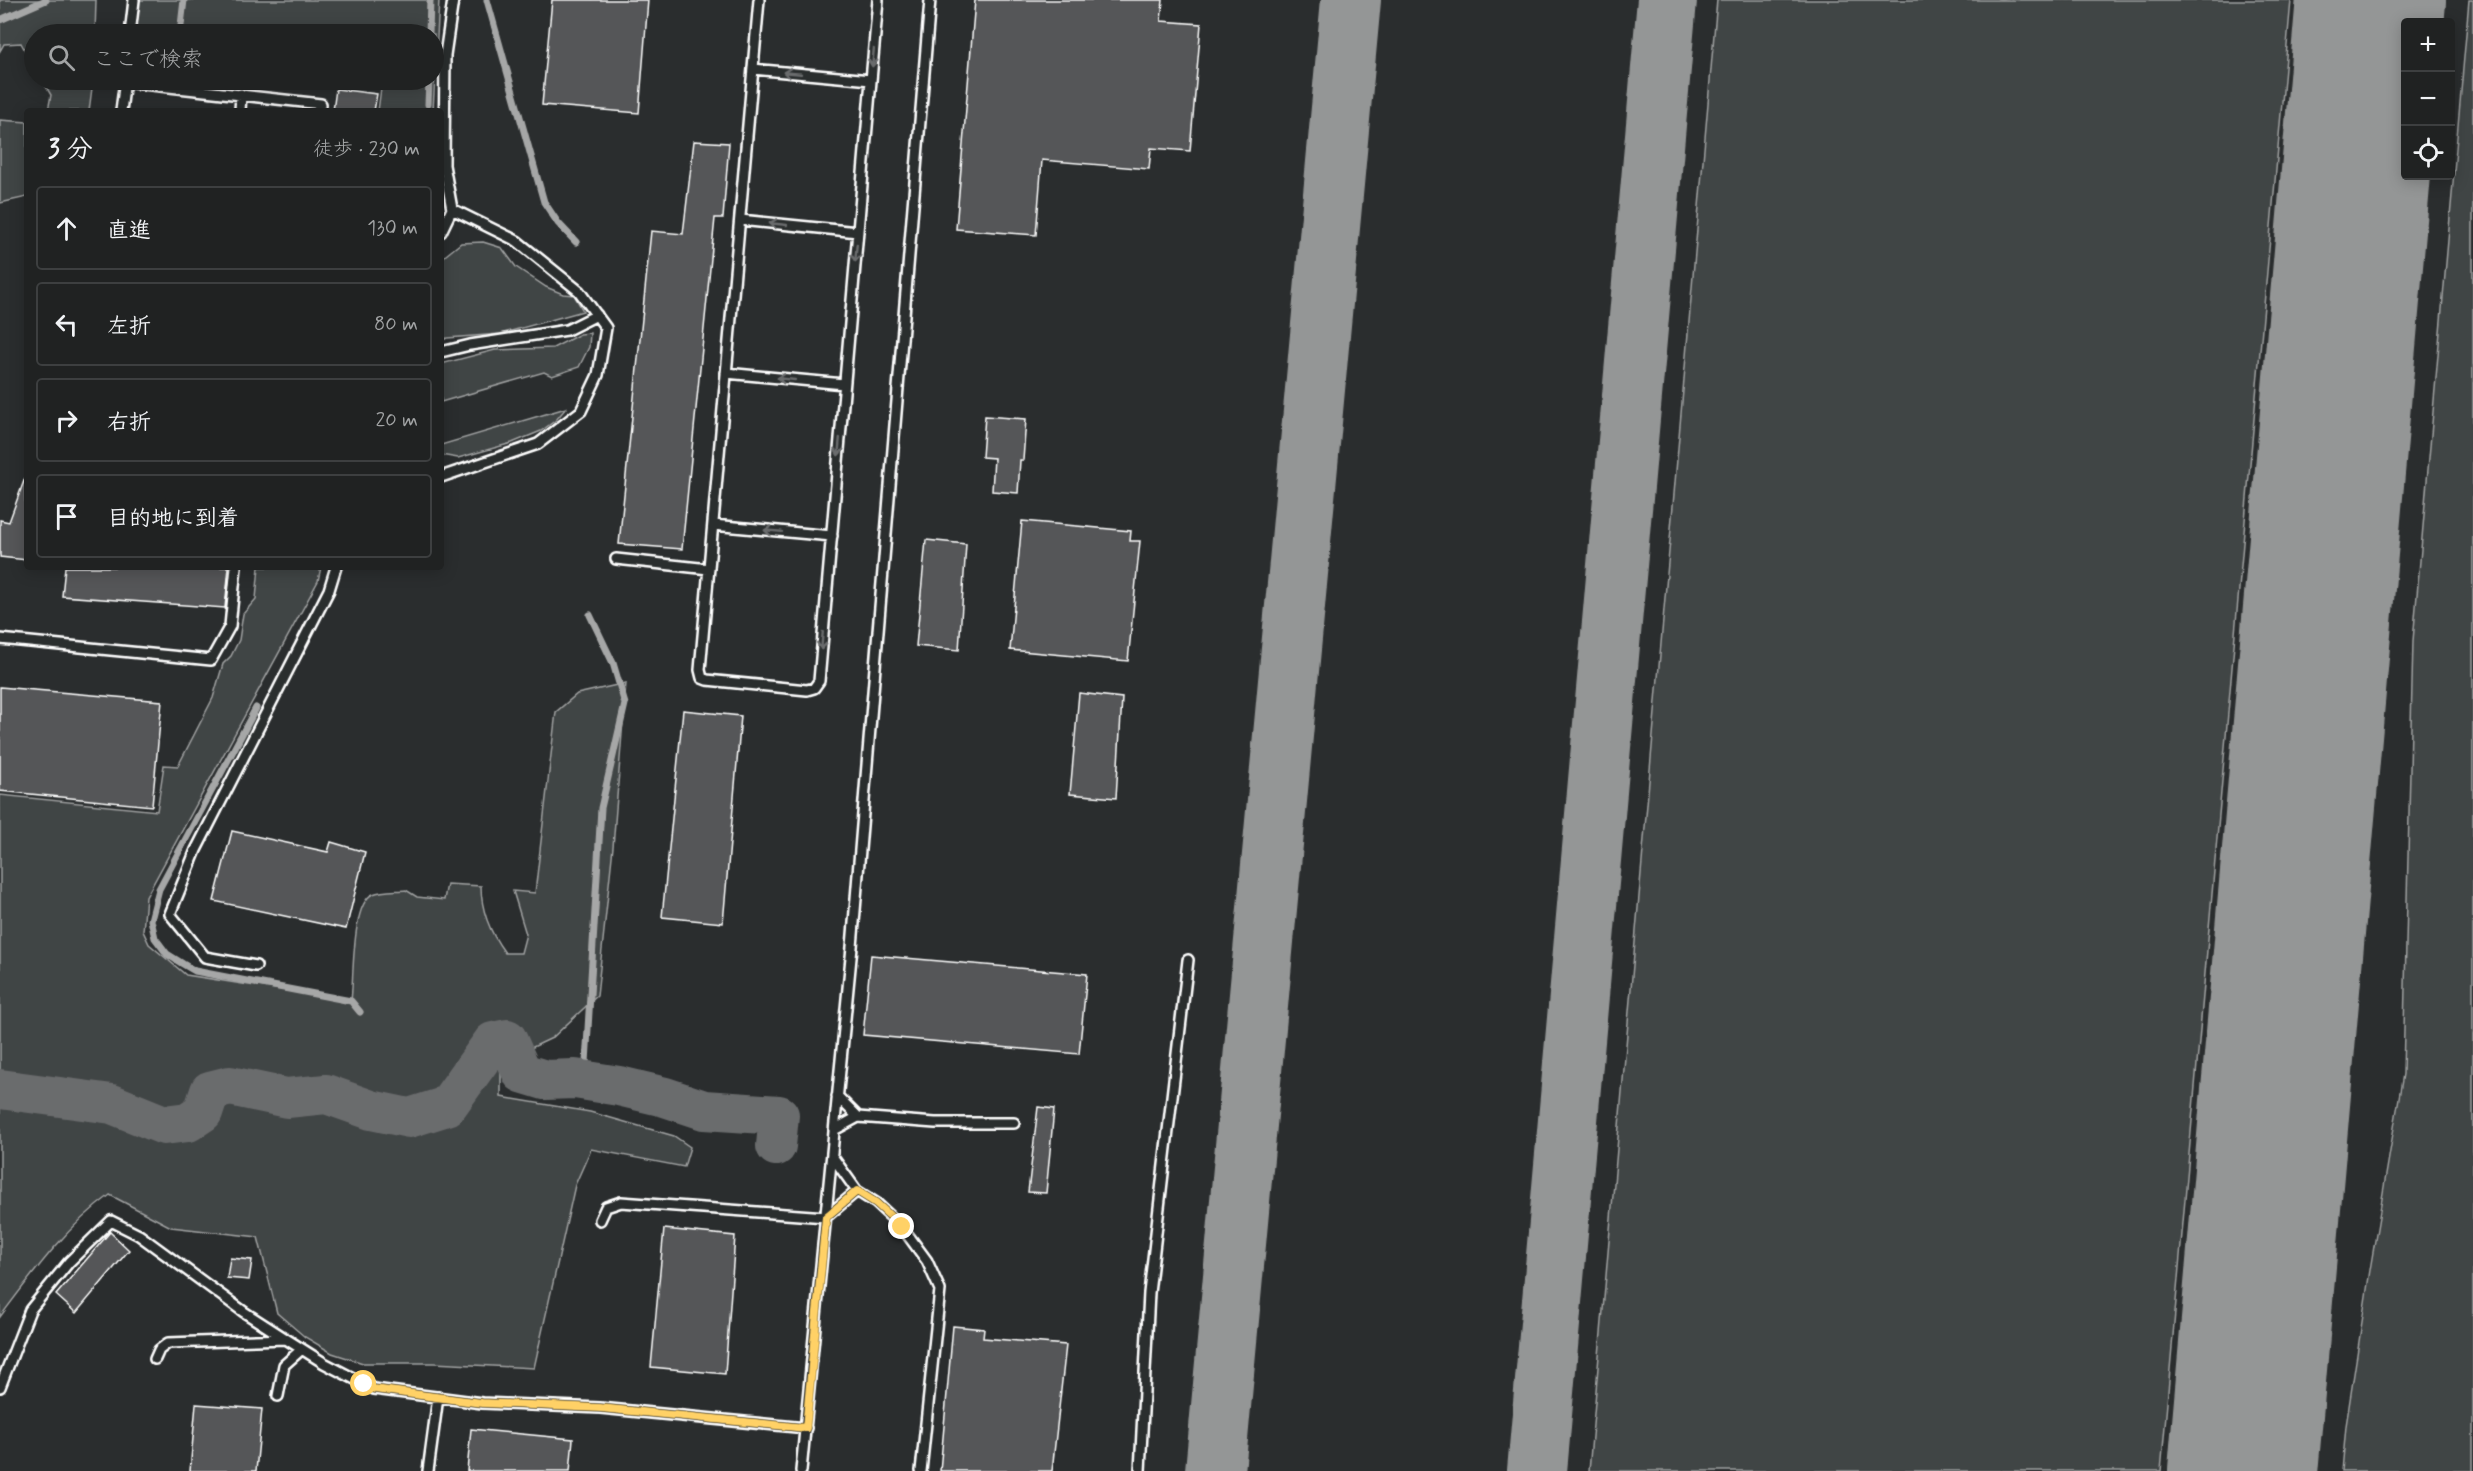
<!DOCTYPE html>
<html lang="ja">
<meta charset="utf-8">
<style>
:root{--surface:#202222;--page:#2d2f2f;--text:#f1f3f6;--muted:#a2a4a5;--line:#3d3f40}
body{margin:0;font-family:Mynerve,"Klee One",sans-serif;background:var(--page);color:var(--text)}
.controls{position:absolute;right:18px;top:18px;display:grid;overflow:hidden;border-radius:6px;box-shadow:0 3px 15px #0003}
.controls button{width:54px;height:54px;display:grid;place-items:center;padding:0;border:0;border-bottom:2px solid var(--line);background:var(--surface);color:var(--text);font:30px sans-serif}
.stop{position:absolute;width:18px;height:18px;margin:-14px;border:4px solid #ffd166;border-radius:50%;background:#fff}
.stop.end{background:#ffd166;border-color:#fff;box-shadow:0 2px 6px #0008}
.list{margin:0;padding:0;list-style:none}
h2{display:flex;justify-content:space-between;align-items:center;height:78px;margin:0;padding:0 24px;font-size:26px}
h2 small{font-size:20px;font-weight:400;color:var(--muted)}
.list li{display:grid;grid-template-columns:39px 1fr auto;gap:18px;align-items:center;box-sizing:border-box;height:84px;margin:0 12px 12px;padding:0 12px;border:2px solid var(--line);border-radius:6px}
.list b{display:block;font-size:22px;white-space:nowrap}
.list em{font-size:20px;font-style:normal;color:var(--muted)}
.icon{flex:none;width:33px;height:33px;fill:none;stroke:currentColor;stroke-width:2;stroke-linecap:round;stroke-linejoin:round}
.map{position:relative;flex:none;width:2473px;height:1471px;overflow:hidden}
.search{position:absolute;background:var(--surface);box-shadow:0 3px 15px #0003;left:24px;top:24px;width:420px;height:66px;display:flex;align-items:center;gap:15px;box-sizing:border-box;padding:0 21px;border-radius:33px;color:var(--muted);font-size:22px}
.panel{position:absolute;background:var(--surface);box-shadow:0 3px 15px #0003;left:24px;top:108px;width:420px;height:462px;border-radius:6px}
.map>svg:first-child{display:block}
.green{fill:#414445;stroke:#a0a2a2;stroke-width:1.5}
.lines{fill:none;stroke-linecap:round;stroke-linejoin:round}
.stream{stroke:#a6a7a7;stroke-width:7}
.river{stroke:#6a6c6d;stroke-width:40}
.taxiway{stroke:#949696;stroke-width:60}
.runway{stroke:#949696;stroke-width:150}
.building{fill:#555758;stroke:#fff;stroke-width:1.5}
.lane-casing{stroke:#fff;stroke-width:14}
.lane{stroke:#2a2d2e;stroke-width:9}
.oneway{stroke:#6a6c6d}
.route{stroke:#ffd166;stroke-width:8}
</style>
<div class="map">
<svg width="2473" height="1471" viewBox="0 0 2473 1471">
<rect width="100%" height="100%" fill="#2a2d2e"/>
<filter id="ink" filterUnits="userSpaceOnUse"><feTurbulence type="fractalNoise" baseFrequency=".0167" numOctaves="2"/><feDisplacementMap in="SourceGraphic" scale="12" xChannelSelector="R" yChannelSelector="G"/><feConvolveMatrix kernelMatrix="1 2 1 2 8 2 1 2 1" color-interpolation-filters="sRGB"/></filter>
<g filter="url(#ink)">
<!-- green -->
<path class="green" d="M0 0H96L95 34H34V67L21 43 4 44 0 51Z
M135 0H439L433 111H378L381 88 370 87V80H434V34H372V32L298 34H132Z
M1717 0H2291L2161 1471H1589Z
M2469 0H2473V1471H2342L2346 1426 2370 1270 2403 1074 2413 641Z
M42 80H93L89 111H48L51 95Z
M0 120 27 122V197L0 203Z
M483 242 502 248 516 267 546 287 563 294 574 295 583 311 500 334 447 338 441 341V259L461 243Z
M590 333 589 347 579 367 552 376 544 372 441 402V364L495 350 553 348 580 334Z
M566 408 556 420 541 431 512 443 458 458 441 455V445Z
M259 567H321L318 581 146 897 143 931 149 944 186 975 351 1001C354 979 351 903 373 894 382 890 396 891 406 890L417 897 444 900 447 884 481 886C481 910 491 934 505 953H521L526 934 513 891 535 893 556 712 577 694 626 683 613 847 597 996 552 1038 501 1062V1097L590 1112 674 1136 690 1147 684 1167 591 1149 575 1185 534 1368 434 1363H363L332 1353 305 1337 277 1313 258 1237 171 1227 110 1195C66 1227 33 1273 0 1317V795L157 811 164 765 178 766 213 698 223 664 231 656 239 640 243 614 256 599Z"/>
<g class="lines">
<!-- stream -->
<path class="stream" d="M487 0 544 202 558 223 576 242
M0 20 46 0
M180 34 184 0
M429 34 430 0
M428 104 429 80
M256 708 159 889 151 920 155 938 167 954 183 964 195 971 351 1001 360 1012
M585 1080 601 808 625 704 613 663 590 615"/>
<!-- river -->
<path class="river" d="M0 1089 112 1104 164 1125 188 1122 203 1112 210 1091 230 1086 287 1098 326 1094 371 1110 409 1118 447 1106 493 1042 507 1039 522 1073 545 1080 575 1079 619 1086 665 1097 704 1110 779 1115 776 1146"/>
<!-- taxiway -->
<path class="taxiway" d="M1215 1471 1351 0
M1537 1471 1667 0"/>
<!-- runway -->
<path class="runway" d="M2243 1471 2371 0"/>
</g>
<!-- building -->
<path class="building" d="M552 0H648L639 113 542 105Z
M975 0H1163L1161 21 1201 24 1190 151 1151 148 1149 169 1042 160 1036 235 956 229Z
M336 89 377 94 374 111H333Z
M694 141 729 143 723 218H715L682 549 619 544 651 231 683 234Z
M985 416 1026 419 1023 460H1020L1018 493 992 491 994 458 982 457Z
M25 478 27 560 0 557V520L9 522Z
M1022 521 1131 531 1130 541H1140L1128 661 1010 650Z
M926 540 966 544 959 650 916 646Z
M65 567H229L225 608 62 596Z
M0 687 162 701 152 806 0 791Z
M1079 693 1122 698 1116 798 1070 794Z
M683 710 741 716 723 923 662 917Z
M232 831 328 852 331 842 365 852 346 929 214 901Z
M871 955 1087 974 1079 1054 863 1035Z
M1038 1107 1054 1109 1046 1193 1028 1192Z
M664 1229 735 1236 725 1374 651 1367Z
M110 1232 129 1250 76 1313 56 1295Z
M230 1258 252 1260 249 1280 227 1278Z
M953 1326 984 1329 983 1338 1066 1345 1052 1471H940Z
M196 1404 262 1409 256 1471H190Z
M471 1429 573 1439 570 1471H467Z"/>
<g class="lines">
<!-- lane casing -->
<g class="lane-casing">
<path id="lane" d="M759 0 700 670 702 678 707 680 807 690 814 688 819 681 878 0
M130 34 134 0
M753 69 871 80
M124 82 321 104
M121 111 125 80
M240 111 241 94
M740 220 858 232
M441 232 452 209
M441 352 470 345 567 330 597 315
M726 373 844 384
M441 477 538 444 581 411 598 375 606 328 579 291 517 241 452 209 444 165 445 55 453 0
M713 525 832 536
M616 559 709 569
M0 639 211 660 230 626 236 567
M256 966 205 957 170 914 196 850 329 590 336 567
M837 1096 858 1117 935 1123H1014
M834 1130 858 1117
M832 1156 857 1191 876 1203 902 1227 927 1261 940 1290 921 1471
M600 1220 606 1207 621 1202 826 1217 857 1191
M155 1359 159 1350 168 1343 286 1339
M0 1387 30 1310 69 1262 111 1221 139 1235 244 1312 286 1339 324 1363 374 1389 482 1403 600 1408 806 1428
M278 1396 284 1365 302 1349
M428 1471 438 1397
M801 1471 852 947 930 0
M1140 1471 1149 1293 1188 960"/>
</g>
<!-- lane -->
<use href="#lane" class="lane"/>
</g>
<!-- one-way arrows -->
<defs><path id="oneway-shaft" d="M-6 0H5M1.5-3L5.5 0L1.5 3" fill="none" stroke-width="1.6" stroke-linecap="round" stroke-linejoin="round" transform="scale(1.5)"/></defs>
<g class="oneway">
<use href="#oneway-shaft" transform="translate(873 58) rotate(95)"/>
<use href="#oneway-shaft" transform="translate(792 73) rotate(-175)"/>
<use href="#oneway-shaft" transform="translate(778 224) rotate(-174)"/>
<use href="#oneway-shaft" transform="translate(856 253) rotate(95)"/>
<use href="#oneway-shaft" transform="translate(786 379) rotate(-174)"/>
<use href="#oneway-shaft" transform="translate(839 447) rotate(95)"/>
<use href="#oneway-shaft" transform="translate(773 531) rotate(-175)"/>
<use href="#oneway-shaft" transform="translate(822 641) rotate(95)"/>
</g>
</g>
<g class="lines" filter="url(#ink)">
<!-- route -->
<path class="route" d="M364 1384 374 1389 482 1403 600 1408 806 1428 826 1217 857 1191 876 1203 902 1227"/>
</g>
</svg>
<div class="controls">
<button>+</button>
<button>−</button>
<button><svg class="icon" aria-label="locate" viewBox="0 0 24 24"><circle cx="12" cy="12" r="6"/><path d="M12 2v4M12 18v4M2 12h4M18 12h4"/></svg></button>
</div>
<div class="stop" style="left:364px;top:1384px"></div>
<div class="stop end" style="left:902px;top:1227px"></div>
<div class="search"><svg class="icon" aria-label="search" viewBox="0 0 24 24"><circle cx="10" cy="10" r="6"/><path d="M15 15l6 6"/></svg>ここで検索</div>
<section class="panel">
<h2>3 分<small>徒歩 · 230 m</small></h2>
<ul class="list">
<li><svg class="icon" aria-label="ahead" viewBox="0 0 24 24"><path d="M12 20V5M6 11l6-6 6 6"/></svg><div><b>直進</b></div><em>130 m</em></li>
<li><svg class="icon" aria-label="left" viewBox="0 0 24 24"><path d="M17 20v-9H6M10 6l-5 5 5 5"/></svg><div><b>左折</b></div><em>80 m</em></li>
<li><svg class="icon" aria-label="right" viewBox="0 0 24 24"><path d="M7 20v-9h11M14 6l5 5-5 5"/></svg><div><b>右折</b></div><em>20 m</em></li>
<li><svg class="icon" aria-label="arrive" viewBox="0 0 24 24"><path d="M6 21V4h12l-3 4 3 4H6"/></svg><div><b>目的地に到着</b></div></li>
</ul>
</section>
</div>
